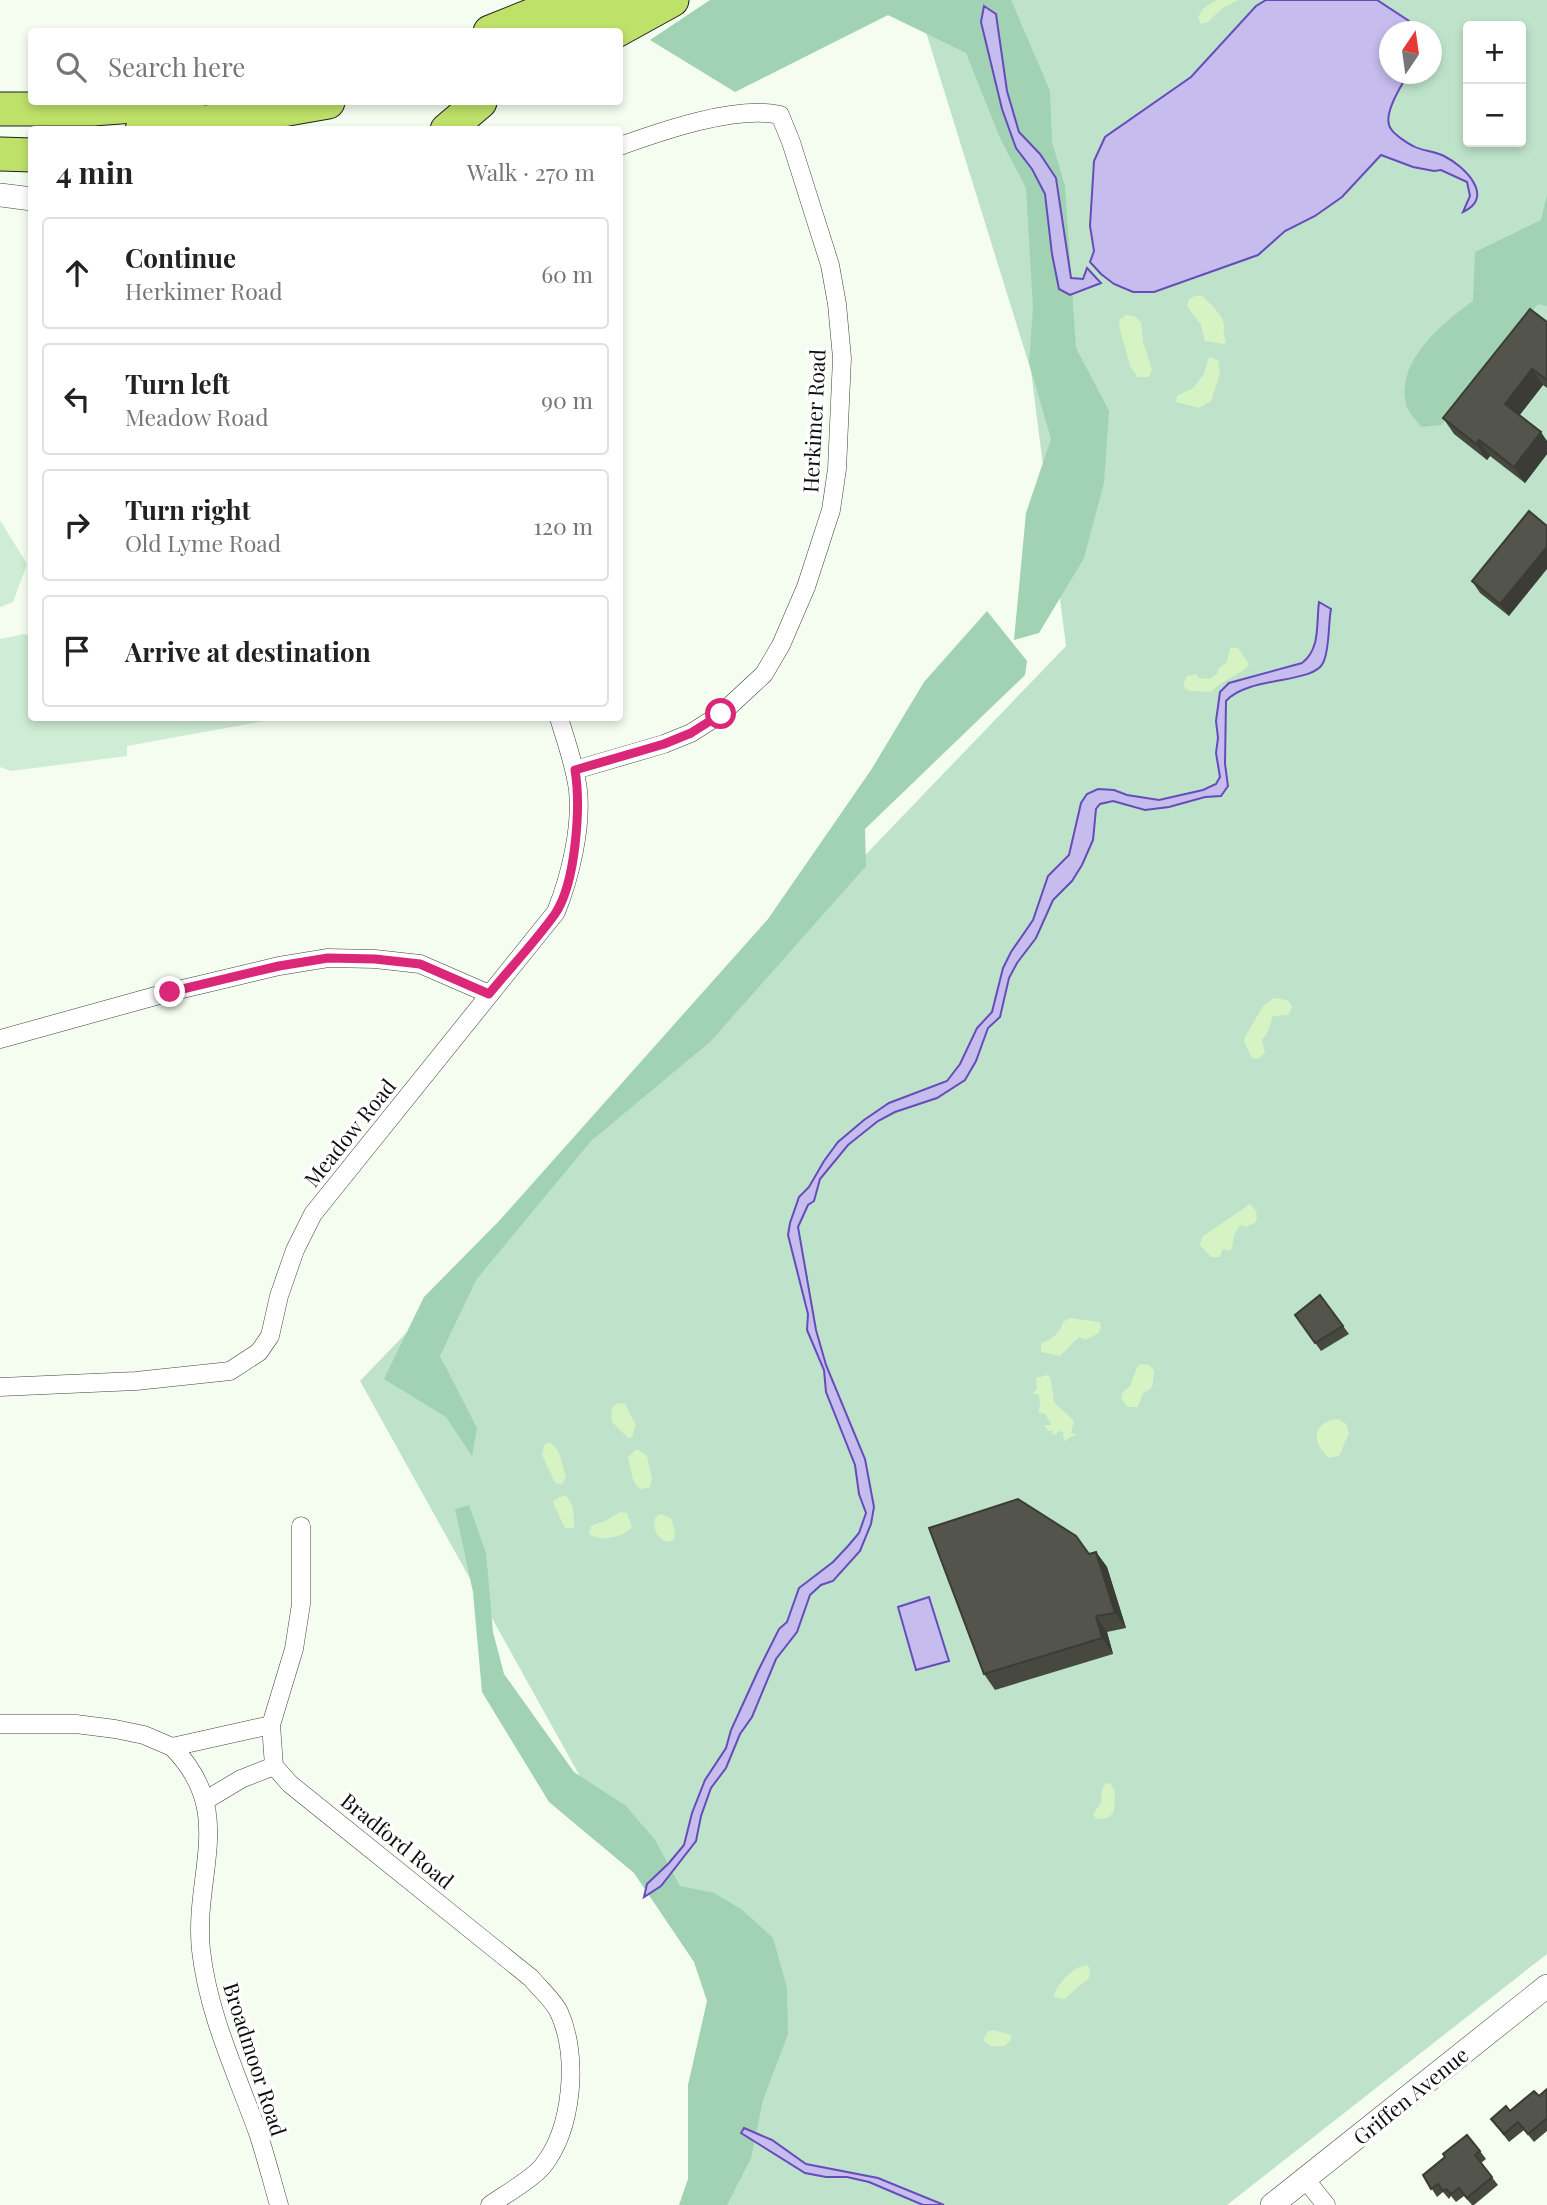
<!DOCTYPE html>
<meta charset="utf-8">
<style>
:root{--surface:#fff;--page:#f2f2f2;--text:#222;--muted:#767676;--line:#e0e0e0}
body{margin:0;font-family:"Playfair Display",serif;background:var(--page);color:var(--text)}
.controls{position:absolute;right:21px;top:21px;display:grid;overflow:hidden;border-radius:7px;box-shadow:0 4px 10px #0003}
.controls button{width:63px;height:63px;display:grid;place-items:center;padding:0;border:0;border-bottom:2px solid var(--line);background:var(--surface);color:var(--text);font:35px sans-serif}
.compass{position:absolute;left:1379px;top:21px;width:63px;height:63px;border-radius:50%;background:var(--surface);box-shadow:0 4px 10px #0003;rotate:13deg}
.stop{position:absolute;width:21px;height:21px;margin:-16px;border:5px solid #db2777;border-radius:50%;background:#fff}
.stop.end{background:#db2777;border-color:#fff;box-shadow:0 2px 7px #0008}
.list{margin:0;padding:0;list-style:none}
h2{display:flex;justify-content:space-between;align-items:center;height:91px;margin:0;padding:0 28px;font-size:30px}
h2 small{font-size:23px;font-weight:400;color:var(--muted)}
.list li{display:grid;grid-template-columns:46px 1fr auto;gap:21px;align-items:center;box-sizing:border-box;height:112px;margin:0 14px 14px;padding:0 14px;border:2px solid var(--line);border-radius:7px}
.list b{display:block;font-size:26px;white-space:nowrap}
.list p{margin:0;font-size:23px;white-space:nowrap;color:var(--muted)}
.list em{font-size:23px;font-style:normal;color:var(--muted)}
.icon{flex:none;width:38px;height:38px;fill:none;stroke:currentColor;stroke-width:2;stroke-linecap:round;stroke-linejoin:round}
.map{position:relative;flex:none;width:1547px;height:2205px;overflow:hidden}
.search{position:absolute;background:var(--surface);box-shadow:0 4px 10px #0003;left:28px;top:28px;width:595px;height:77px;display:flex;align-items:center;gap:18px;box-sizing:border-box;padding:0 24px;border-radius:7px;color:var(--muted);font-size:26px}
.panel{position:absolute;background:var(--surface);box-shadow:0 4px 10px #0003;left:28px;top:126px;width:595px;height:595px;border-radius:7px}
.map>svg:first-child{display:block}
.green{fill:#bee3ca;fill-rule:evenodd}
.forest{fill:#a0d2b3}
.sand{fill:#d5f3c3}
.pitch{fill:#cfecd4}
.water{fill:#c6bcee;stroke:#664cbb;stroke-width:2}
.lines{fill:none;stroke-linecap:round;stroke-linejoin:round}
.minor-casing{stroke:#414141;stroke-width:19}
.tertiary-casing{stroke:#414141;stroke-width:24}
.motorway-casing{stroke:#1f1f1f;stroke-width:35}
.minor{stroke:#fff;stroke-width:18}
.tertiary{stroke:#fff;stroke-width:23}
.motorway{stroke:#bee16a;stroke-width:33}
.wall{fill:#474941}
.shaded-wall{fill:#3a3c35}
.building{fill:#53554c;stroke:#3a3c35;stroke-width:2}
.route{stroke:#db2777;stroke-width:9}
.labels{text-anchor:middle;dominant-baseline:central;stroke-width:7;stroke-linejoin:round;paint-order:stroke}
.street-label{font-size:21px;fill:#0e0e0e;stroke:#fff}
</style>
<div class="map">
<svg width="1547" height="2205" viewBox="0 0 1547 2205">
<rect width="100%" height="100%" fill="#f5fdf1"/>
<!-- green -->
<path class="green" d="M916 0H1547V1954L1227 2205H692L723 1983 592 1798 360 1381 1066 646 1031 371ZM1468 26H1521V142H1468ZM1390 32H1432V74H1390Z"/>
<!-- forest -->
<path class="forest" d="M710 0H1011L1050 91 1052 142 1065 186 1076 348 1109 411 1104 483 1084 558 1039 633 1014 640 1026 513 1051 439 1029 363 1033 308 1026 188 1000 138 966 53 888 15 735 92 650 40Z
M1547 195V306L1538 304 1441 425 1421 427C1416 420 1408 412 1406 404 1396 361 1441 324 1473 301L1475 252 1541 220Z
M987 611 1027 661 1025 675 865 829 866 866 711 1041 591 1141 476 1280 440 1356 477 1428 472 1456 446 1417 384 1379 424 1297 499 1221 768 919 871 770 924 682Z
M469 1505 486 1553 493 1632 504 1674 574 1772 626 1806 655 1840 680 1886 714 1893 741 1909 773 1938 787 1988 788 2034 763 2100 751 2158 727 2205H679L688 2179V2085L707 2001 694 1962 634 1873 549 1802 482 1692 473 1592 455 1509Z"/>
<!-- sand -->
<path class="sand" d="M1217 0H1238L1221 9 1208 22 1201 24 1198 18C1202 7 1207 6 1217 0Z
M1195 296H1202C1209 303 1223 314 1224 325 1224 333 1223 335 1226 342L1224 344 1205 341 1201 325 1187 306 1189 299Z
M1126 315 1136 317 1141 323 1143 342 1152 370 1149 377H1138L1130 366 1119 326 1120 319Z
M1209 357 1218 360 1220 374 1211 401 1199 408 1176 402 1177 396 1193 388 1204 374Z
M1230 648H1238L1249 664C1245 673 1221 680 1211 692L1189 691 1183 686 1187 676 1196 674 1199 678 1209 679 1217 674 1219 668 1227 662Z
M1274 998 1287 1000 1292 1006 1289 1015 1273 1016 1267 1034 1262 1039 1265 1053 1258 1059 1252 1058 1244 1041 1245 1037 1263 1006Z
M1250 1204C1256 1210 1259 1215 1255 1223L1246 1227 1240 1225 1234 1235 1232 1249 1229 1251 1225 1249 1222 1250 1220 1257H1211L1200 1245 1202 1237Z
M1070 1318 1100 1322 1101 1327 1099 1333 1085 1340 1079 1337 1060 1356 1041 1352V1344C1051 1339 1061 1333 1063 1322Z
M1142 1364 1150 1365 1154 1371 1153 1384 1150 1389 1143 1393 1138 1407H1128L1121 1398 1123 1392 1130 1386 1138 1365Z
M1048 1375 1051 1380 1054 1402 1074 1421 1071 1433 1077 1434 1064 1441 1063 1432 1059 1431 1055 1435 1052 1434V1430L1048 1431 1044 1425H1050L1051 1424 1045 1414 1038 1412 1040 1407 1039 1395 1033 1393 1037 1389 1036 1378Z
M618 1403 625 1404 636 1425 632 1437 628 1438 612 1422C611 1413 610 1407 618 1403Z
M1338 1419 1346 1424 1349 1433 1339 1456 1329 1458C1311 1442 1312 1422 1338 1419Z
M549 1442C561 1448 562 1465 566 1477L562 1484 555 1483 542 1455 544 1445Z
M637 1449 647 1456 652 1480 650 1487 642 1489 638 1488 633 1480 628 1457Z
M565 1495C575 1504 574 1515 574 1528H565L553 1503 554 1500Z
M620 1512 627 1513 632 1527C622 1538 601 1542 589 1534L591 1526 605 1521Z
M660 1514 671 1518 675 1531 674 1540 668 1542C656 1538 653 1530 655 1518Z
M1110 1783 1115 1792 1114 1812 1108 1818 1096 1819 1093 1814 1101 1803 1102 1790 1105 1784Z
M1087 1965 1090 1969 1089 1978 1064 1999 1054 1997C1056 1984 1074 1966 1087 1965Z
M994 2030 1011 2035V2040L1005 2046H991L983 2040 988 2031Z"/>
<!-- pitch -->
<path class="pitch" d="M0 520 27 564 13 602 0 607Z
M24 634 31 636 32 718H263L264 721 127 746V756L11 771 0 767V639Z"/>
<!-- water -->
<path class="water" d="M1266 0H1377L1409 21 1414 31 1390 32V74H1408C1402 85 1381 116 1391 129 1395 135 1407 143 1413 146 1422 151 1434 151 1444 156 1464 166 1496 197 1463 212L1470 196 1467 182 1441 170 1434 171 1413 167 1381 155 1342 197 1315 216 1285 231 1258 255 1154 292H1133L1114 284 1101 274 1090 262 1094 251 1090 226 1094 161 1105 137 1191 77 1256 6Z
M984 6 996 14 1007 91 1019 132 1040 154 1056 178 1071 278 1083 279 1087 268 1101 283 1070 295 1059 289 1052 254 1045 194 1032 169 1016 148 1002 109 981 22Z
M1319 602 1331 609C1328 624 1330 649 1323 663 1313 684 1248 676 1226 701L1225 764 1228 786 1221 796 1205 797 1169 807 1145 810 1113 801 1100 804 1096 809 1093 840 1082 865 1072 881 1053 900 1036 938 1017 963 1009 978 1000 1017 988 1028 976 1061 965 1080 937 1098 895 1112 878 1121 848 1145 820 1179 814 1201 808 1205 798 1227 816 1330 826 1365 865 1459 874 1507 871 1524 860 1551 833 1581 821 1585 810 1595 797 1632 776 1659 752 1717 740 1734 726 1768 711 1788 701 1816 696 1841 661 1886 644 1897 647 1884 669 1863 684 1845 692 1813 705 1780 726 1748 731 1730 758 1671 779 1629 787 1622 799 1588 833 1562 848 1546 859 1533 866 1513 859 1494 855 1465 826 1392 824 1370 807 1330 808 1314 788 1235 790 1223 799 1197 809 1187 824 1161 838 1142 864 1120 889 1103 947 1081 960 1064 977 1028 992 1012 1003 968 1011 952 1033 920 1048 876 1069 855 1081 803 1087 794 1098 789 1114 790 1127 795 1159 800 1203 790 1216 784 1220 777 1216 753 1218 738 1216 721 1220 692 1229 683 1302 663C1321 649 1316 623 1319 602Z
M929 1597 949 1661 916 1670 898 1607Z
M744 2128 772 2140 806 2164 878 2178 944 2205H923L869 2182 847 2177H826L805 2173 741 2133Z"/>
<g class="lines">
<!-- minor casing -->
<g class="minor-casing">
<path id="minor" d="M575 770 664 744 691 733 721 714 764 674 781 645 806 587 831 510 837 469 842 358 837 304 830 265 791 142 780 115C736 105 662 131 620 146
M0 1039 170 992 279 966 328 958 375 959 420 964 489 994
M0 1387 136 1381 230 1371 259 1352 270 1336 279 1296 295 1250 313 1214 556 912C570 877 582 828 578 790 575 766 566 741 559 718
M301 1526V1604L294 1649 271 1725 274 1766 290 1784 531 1978C540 1989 553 2000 559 2012 579 2056 573 2129 542 2167 531 2180 504 2195 490 2205
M0 1724H76L115 1729 144 1735 172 1747 271 1725
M172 1747C237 1812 193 1873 201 1950 208 2014 236 2072 258 2133 266 2157 272 2181 279 2205
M206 1800 241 1779 274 1766
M1305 2179 1326 2205"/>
</g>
<!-- tertiary casing -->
<g class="tertiary-casing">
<path id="tertiary" d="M0 195 32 199
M1272 2205 1547 1986"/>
</g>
<!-- motorway casing -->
<g class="motorway-casing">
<path id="motorway" d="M490 32 570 0
M554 32 627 0
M614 32 672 0
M0 109H93L188 102
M142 130 231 119 328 102
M447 130 480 102
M0 154 32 155"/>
</g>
<!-- minor -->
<use href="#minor" class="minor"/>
<!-- tertiary -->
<use href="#tertiary" class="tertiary"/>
<!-- motorway -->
<use href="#motorway" class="motorway"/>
</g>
<!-- wall -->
<path class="wall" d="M1547 322V388L1543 385 1519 415 1547 441V454L1525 483 1490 456 1487 460 1454 434 1443 418Z
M1529 511 1509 616 1480 593 1472 581Z
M1320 1295 1349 1334 1321 1351 1295 1315Z
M1096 1552 1107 1567 1126 1628 1107 1632 1113 1654 995 1690 984 1674 1089 1554Z
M1547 2089V2131L1534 2142 1524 2130 1509 2142 1491 2119 1510 2111 1539 2096Z
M1480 2151 1486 2159 1481 2163 1498 2185 1474 2205H1472L1464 2196 1456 2202 1451 2196 1449 2199 1443 2192 1437 2197 1423 2175Z"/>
<!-- shaded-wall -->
<path class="shaded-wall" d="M1532 369 1543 385 1516 420 1505 404Z
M1541 432 1547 441V454L1525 483 1514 467Z
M1479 440 1490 456 1487 460 1476 444Z
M1547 547V569L1509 616 1500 604Z
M1096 1552 1107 1567 1126 1628 1115 1613Z
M1096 1616 1107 1632 1113 1654 1102 1638Z"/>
<!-- building -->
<path class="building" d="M1530 309 1547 322V380L1532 369 1505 404 1541 432 1514 467 1479 440 1476 444 1443 418Z
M1529 511 1547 526V547L1500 604 1472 581Z
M1320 1295 1343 1326 1315 1343 1295 1315Z
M1018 1499 1076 1536 1089 1554 1096 1552 1115 1613 1096 1616 1102 1638 984 1674 929 1528Z
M1547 2089V2118L1528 2134 1518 2122 1504 2134 1491 2119 1506 2106 1510 2111 1534 2091 1539 2096Z
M1467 2135 1480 2151 1475 2155 1492 2177 1467 2198 1459 2188 1451 2194 1446 2189 1443 2191 1438 2184 1431 2189 1423 2175 1445 2157 1443 2154Z"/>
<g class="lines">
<!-- route -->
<path class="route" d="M170 992 279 966 328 958 375 959 420 964 489 994C511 967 535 942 555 914 576 883 581 806 575 770L664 744 691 733 721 714"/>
</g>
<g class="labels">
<!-- street labels -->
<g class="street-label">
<text transform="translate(813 421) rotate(-87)">Herkimer Road</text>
<text transform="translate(349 1132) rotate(-51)">Meadow Road</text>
<text transform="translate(398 1840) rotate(39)">Bradford Road</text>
<text transform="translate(256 2059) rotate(72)">Broadmoor Road</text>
<text transform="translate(1410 2095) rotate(-39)">Griffen Avenue</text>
</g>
</g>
</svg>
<div class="controls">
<button>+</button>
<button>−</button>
</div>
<svg class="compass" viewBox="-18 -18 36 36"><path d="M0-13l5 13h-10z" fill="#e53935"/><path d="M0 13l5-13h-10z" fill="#767676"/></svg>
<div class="stop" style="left:721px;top:714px"></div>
<div class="stop end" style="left:170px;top:992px"></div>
<div class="search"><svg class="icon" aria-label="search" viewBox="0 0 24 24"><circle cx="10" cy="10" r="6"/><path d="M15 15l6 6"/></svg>Search here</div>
<section class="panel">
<h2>4 min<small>Walk · 270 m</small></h2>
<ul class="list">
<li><svg class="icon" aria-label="ahead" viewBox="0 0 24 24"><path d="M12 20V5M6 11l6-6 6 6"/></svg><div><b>Continue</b><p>Herkimer Road</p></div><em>60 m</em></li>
<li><svg class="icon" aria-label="left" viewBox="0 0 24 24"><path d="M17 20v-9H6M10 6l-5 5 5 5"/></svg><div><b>Turn left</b><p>Meadow Road</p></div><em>90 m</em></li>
<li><svg class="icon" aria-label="right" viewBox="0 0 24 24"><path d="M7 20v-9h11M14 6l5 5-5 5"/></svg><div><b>Turn right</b><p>Old Lyme Road</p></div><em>120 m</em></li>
<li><svg class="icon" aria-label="arrive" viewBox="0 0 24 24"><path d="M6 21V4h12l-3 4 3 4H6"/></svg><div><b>Arrive at destination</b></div></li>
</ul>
</section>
</div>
